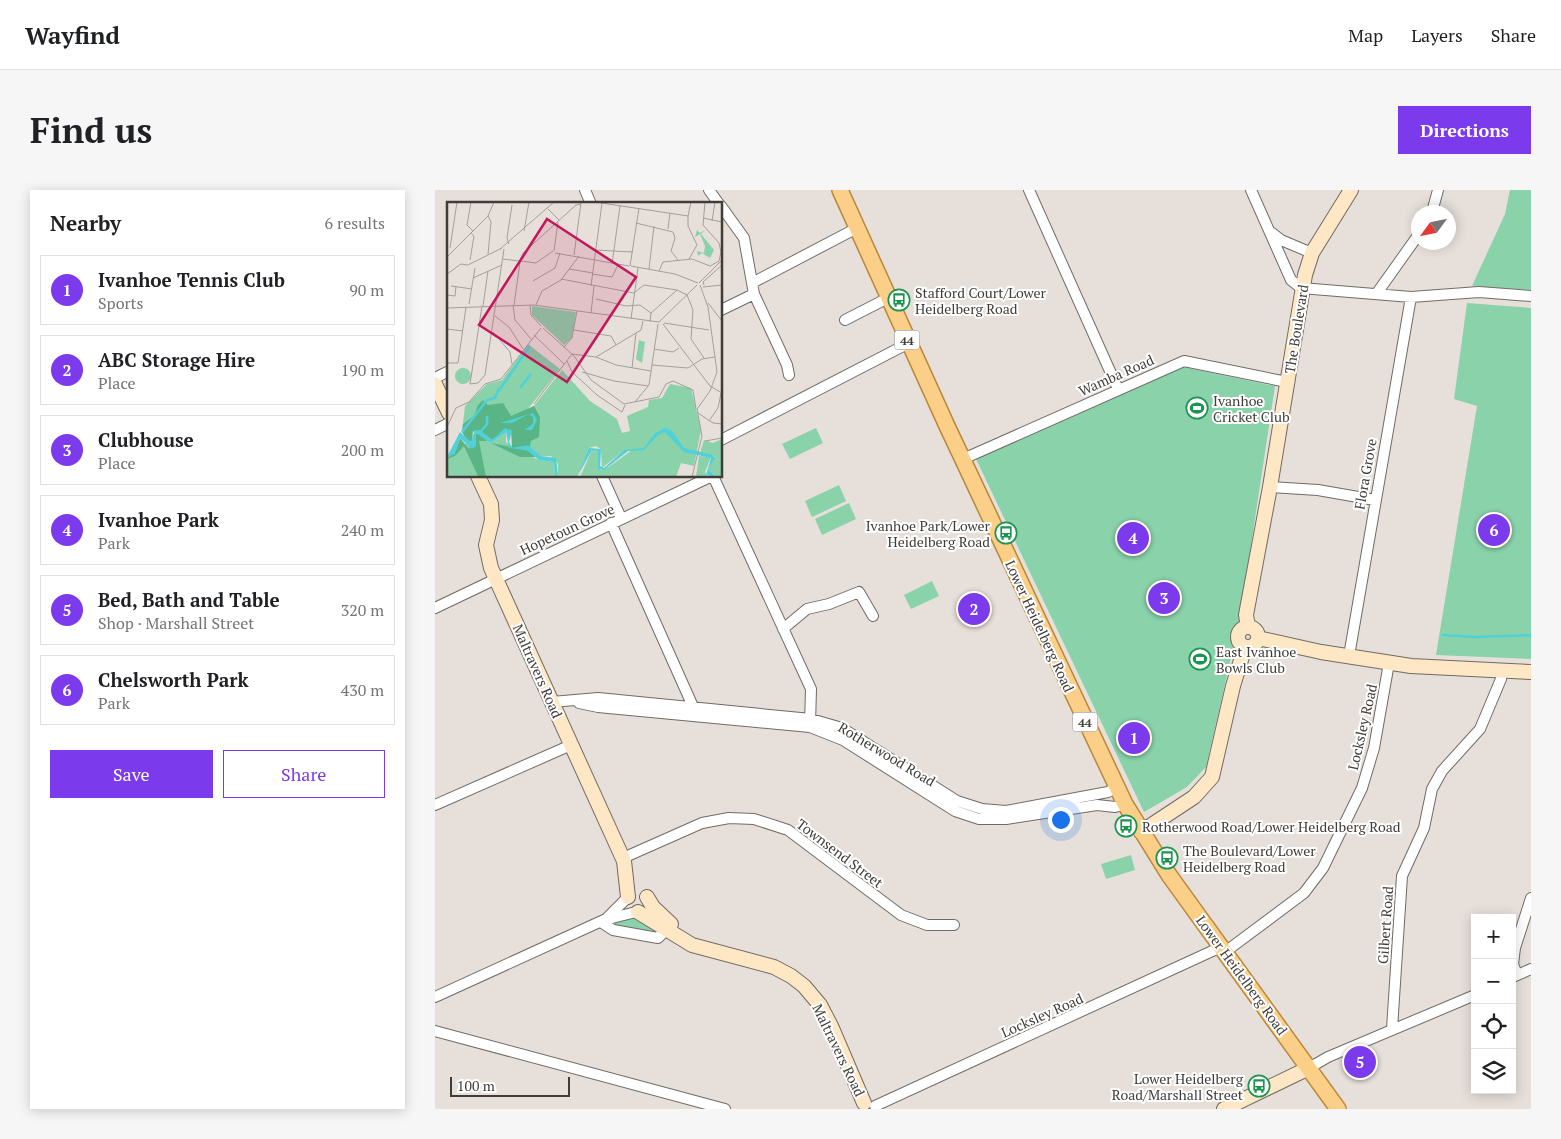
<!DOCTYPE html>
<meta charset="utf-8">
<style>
:root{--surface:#fff;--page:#f6f6f6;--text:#202124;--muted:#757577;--line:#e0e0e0;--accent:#7c3aed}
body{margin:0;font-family:"PT Serif",serif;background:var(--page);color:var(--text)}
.controls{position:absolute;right:15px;bottom:15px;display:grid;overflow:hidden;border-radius:0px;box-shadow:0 2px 12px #0003}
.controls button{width:45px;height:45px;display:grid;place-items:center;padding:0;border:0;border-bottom:1px solid var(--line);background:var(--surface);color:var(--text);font:25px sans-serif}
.compass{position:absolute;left:976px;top:15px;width:45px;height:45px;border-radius:50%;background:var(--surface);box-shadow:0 2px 12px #0003;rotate:237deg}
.scale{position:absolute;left:15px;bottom:12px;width:120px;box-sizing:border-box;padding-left:5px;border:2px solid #3f3c39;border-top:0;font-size:14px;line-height:18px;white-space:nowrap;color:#3f3c39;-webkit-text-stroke:4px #fff;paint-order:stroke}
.you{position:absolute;left:625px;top:629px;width:18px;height:18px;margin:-12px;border:4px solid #fff;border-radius:50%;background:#1a73e8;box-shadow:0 0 0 8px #1a73e833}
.badge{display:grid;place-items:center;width:32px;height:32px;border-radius:50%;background:var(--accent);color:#fff;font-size:16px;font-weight:700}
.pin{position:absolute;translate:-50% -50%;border:2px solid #fff;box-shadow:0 1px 5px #0006}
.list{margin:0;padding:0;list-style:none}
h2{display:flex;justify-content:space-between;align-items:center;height:65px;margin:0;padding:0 20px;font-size:21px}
h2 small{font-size:16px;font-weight:400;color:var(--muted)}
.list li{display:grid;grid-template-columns:32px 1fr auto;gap:15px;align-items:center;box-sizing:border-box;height:70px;margin:0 10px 10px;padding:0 10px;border:1px solid var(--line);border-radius:0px}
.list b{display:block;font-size:19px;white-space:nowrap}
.list p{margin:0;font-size:16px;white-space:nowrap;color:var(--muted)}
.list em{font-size:16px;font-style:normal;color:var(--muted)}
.actions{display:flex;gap:10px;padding:15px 20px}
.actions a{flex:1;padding:11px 0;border:1px solid var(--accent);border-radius:0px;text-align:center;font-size:18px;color:var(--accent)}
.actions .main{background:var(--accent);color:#fff}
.icon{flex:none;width:28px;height:28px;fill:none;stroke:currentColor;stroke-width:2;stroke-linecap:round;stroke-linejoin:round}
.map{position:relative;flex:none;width:1096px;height:919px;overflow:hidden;border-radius:0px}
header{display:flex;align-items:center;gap:30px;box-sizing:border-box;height:70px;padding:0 25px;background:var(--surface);border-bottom:1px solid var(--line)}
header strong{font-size:24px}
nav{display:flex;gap:28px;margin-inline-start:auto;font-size:18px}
.intro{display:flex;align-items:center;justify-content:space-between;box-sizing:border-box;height:120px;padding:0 30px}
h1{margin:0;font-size:35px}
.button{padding:12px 22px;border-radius:0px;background:var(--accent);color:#fff;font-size:18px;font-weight:700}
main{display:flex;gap:30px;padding:0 30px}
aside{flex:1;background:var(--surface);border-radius:0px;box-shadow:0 2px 12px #0003}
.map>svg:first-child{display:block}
.green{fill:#89d2aa}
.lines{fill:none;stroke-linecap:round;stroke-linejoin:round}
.stream{stroke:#4fd1d9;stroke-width:2.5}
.street-casing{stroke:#716b65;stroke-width:12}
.secondary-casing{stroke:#716b65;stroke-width:16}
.primary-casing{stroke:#b9873a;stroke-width:18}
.street{stroke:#fff;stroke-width:10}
.secondary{stroke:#fee7c4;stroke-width:14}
.primary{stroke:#fccf89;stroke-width:15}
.labels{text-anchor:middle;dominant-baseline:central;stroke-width:4;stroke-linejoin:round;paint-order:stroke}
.shield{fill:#fff;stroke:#797674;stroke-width:1}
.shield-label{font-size:12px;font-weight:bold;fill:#3f3c39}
.poi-label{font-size:14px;fill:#3f3c39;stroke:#fff;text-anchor:start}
.street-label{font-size:14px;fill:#3f3c39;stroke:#fff}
.inset-river{fill:none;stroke:#4fd1d9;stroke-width:2.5}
.inset-road{fill:none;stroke:#a49e9a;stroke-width:1}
.view{fill:#c2185b;fill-opacity:0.15;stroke:#c2185b;stroke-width:2.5}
.inset-edge{fill:none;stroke:#3f3c39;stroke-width:2.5}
</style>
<header>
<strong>Wayfind</strong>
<nav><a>Map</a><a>Layers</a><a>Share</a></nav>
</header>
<div class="intro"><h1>Find us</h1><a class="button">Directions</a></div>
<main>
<aside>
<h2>Nearby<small>6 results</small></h2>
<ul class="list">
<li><span class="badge">1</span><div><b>Ivanhoe Tennis Club</b><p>Sports</p></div><em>90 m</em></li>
<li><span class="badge">2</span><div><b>ABC Storage Hire</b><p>Place</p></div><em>190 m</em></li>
<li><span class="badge">3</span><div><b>Clubhouse</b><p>Place</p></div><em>200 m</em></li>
<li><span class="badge">4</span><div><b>Ivanhoe Park</b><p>Park</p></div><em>240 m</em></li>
<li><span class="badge">5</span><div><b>Bed, Bath and Table</b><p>Shop · Marshall Street</p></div><em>320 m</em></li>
<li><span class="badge">6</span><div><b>Chelsworth Park</b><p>Park</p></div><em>430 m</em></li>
</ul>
<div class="actions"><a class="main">Save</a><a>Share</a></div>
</aside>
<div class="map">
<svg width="1096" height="919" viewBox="0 0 1096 919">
<rect width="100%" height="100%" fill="#e7e0da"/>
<!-- green -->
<path class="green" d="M1075 0H1096V100L1037 96 1070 24Z
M1032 113 1096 118V469L1001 465 1042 216 1019 209Z
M748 177 840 196 805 428 771 577 752 597 709 622 541 269Z
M381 238 388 253 355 269 347 254Z
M404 295 411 311 377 327 370 311Z
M414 313 421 329 387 345 380 329Z
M497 391 504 406 476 419 469 405Z
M696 665 700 680 671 689 666 674Z
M203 727 224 740 221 743 179 736 180 733Z"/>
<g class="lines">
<!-- stream -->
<path class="stream" d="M1008 445 1040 447 1096 445"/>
<!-- street casing -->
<g class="street-casing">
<path id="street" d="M150 0 156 14
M274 0 284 14
M594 0 683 199
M816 0 856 90 866 98 976 107 1044 102 1096 106
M286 16 309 48 319 104 352 175 354 185
M997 22 1003 0
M837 43 846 50 877 63
M317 93 422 38
M942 103 984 44
M286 120 319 104
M410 130 453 108
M0 188 14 181
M0 240 14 233
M286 250 474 153
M528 269 749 171 852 192
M167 286 186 328
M278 286 376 499 375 534
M835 297 883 300 940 310
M176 333 260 521
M0 418 277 286
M348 439 372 419 394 414 424 402 438 426
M914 466 976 107
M117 512 163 508 376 529 407 538 522 611 547 619 571 621 673 602 681 598
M144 513 163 517 375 537 408 550 520 621 544 629H571L662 615 680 617 690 614
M0 615 136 555
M188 668 267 633 294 628 319 629 353 640 466 725 492 735H519
M173 729 201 722
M166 732 178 740 223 748 230 741
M790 762 869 703 888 678 927 598 939 558 954 473
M1082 785 1078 774 1080 758 1096 708
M1078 787 1096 779
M0 807 171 729 193 707
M957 839 967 686 989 638 997 599 1007 581 1045 539 1066 489 1067 481
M0 841 290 919
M874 878 893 867 1040 805
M440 916 786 757"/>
</g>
<!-- secondary casing -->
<g class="secondary-casing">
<path id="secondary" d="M0 194 14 223
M43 286 56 314 57 330 51 355 56 378 189 671 193 707
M803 447a10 10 0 1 1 20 0a10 10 0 1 1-20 0Z
M813 437 811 425 835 297 870 85 877 63 916 0
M823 448 886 462 976 476 1096 482
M706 642 759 607 777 587 798 496 810 457
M212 707 218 717 236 734
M203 722 257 755 339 777 356 786 369 796 385 815 396 836 429 913
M789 919 874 878"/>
</g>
<!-- primary casing -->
<g class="primary-casing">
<path id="primary" d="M405 0 512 236 690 614 734 685 903 919"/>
</g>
<!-- street -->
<use href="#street" class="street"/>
<!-- secondary -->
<use href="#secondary" class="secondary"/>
<!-- primary -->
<use href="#primary" class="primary"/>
</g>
<!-- icons -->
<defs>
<g id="bus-ring" transform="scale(1.125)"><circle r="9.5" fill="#fff" stroke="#1c934e" stroke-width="1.5"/><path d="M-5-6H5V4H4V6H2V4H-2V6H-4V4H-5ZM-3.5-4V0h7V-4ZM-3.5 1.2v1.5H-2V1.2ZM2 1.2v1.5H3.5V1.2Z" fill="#1c934e"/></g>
<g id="stadium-ring" transform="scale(1.125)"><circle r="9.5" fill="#fff" stroke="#1c934e" stroke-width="1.5"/><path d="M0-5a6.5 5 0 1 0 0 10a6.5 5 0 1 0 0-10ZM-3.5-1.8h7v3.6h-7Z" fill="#1c934e"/></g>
</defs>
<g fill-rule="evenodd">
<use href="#bus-ring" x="464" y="110"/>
<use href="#stadium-ring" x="762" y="218"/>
<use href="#bus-ring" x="571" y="343"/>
<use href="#stadium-ring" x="765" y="469"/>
<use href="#bus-ring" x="691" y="636"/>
<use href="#bus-ring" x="732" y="668"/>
<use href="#bus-ring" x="824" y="896"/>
</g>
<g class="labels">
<!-- shield labels -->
<g class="shield">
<rect x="459.5" y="140.5" width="25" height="19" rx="4"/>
<rect x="637.5" y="522.5" width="25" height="19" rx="4"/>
</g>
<g class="shield-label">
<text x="472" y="150">44</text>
<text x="650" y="532">44</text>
</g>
<!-- poi labels -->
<g class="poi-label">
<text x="480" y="102">Stafford Court/Lower<tspan x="480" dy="16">Heidelberg Road</tspan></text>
<text x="778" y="210">Ivanhoe<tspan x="778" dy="16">Cricket Club</tspan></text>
<text x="555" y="335" text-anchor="end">Ivanhoe Park/Lower<tspan x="555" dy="16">Heidelberg Road</tspan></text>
<text x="781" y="461">East Ivanhoe<tspan x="781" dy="16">Bowls Club</tspan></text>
<text x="707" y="636">Rotherwood Road/Lower Heidelberg Road</text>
<text x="748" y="660">The Boulevard/Lower<tspan x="748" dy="16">Heidelberg Road</tspan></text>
<text x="808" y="888" text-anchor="end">Lower Heidelberg<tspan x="808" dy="16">Road/Marshall Street</tspan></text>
</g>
<!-- street labels -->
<g class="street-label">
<text transform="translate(861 139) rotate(-81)">The Boulevard</text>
<text transform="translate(681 185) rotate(-24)">Wamba Road</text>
<text transform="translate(930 284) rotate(-80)">Flora Grove</text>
<text transform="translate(132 339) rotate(-25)">Hopetoun Grove</text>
<text transform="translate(605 436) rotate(65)">Lower Heidelberg Road</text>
<text transform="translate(103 481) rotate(66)">Maltravers Road</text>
<text transform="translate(927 537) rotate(-77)">Locksley Road</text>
<text transform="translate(452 564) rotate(31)">Rotherwood Road</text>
<text transform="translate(405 663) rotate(37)">Townsend Street</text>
<text transform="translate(950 735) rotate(-86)">Gilbert Road</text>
<text transform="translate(807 785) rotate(54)">Lower Heidelberg Road</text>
<text transform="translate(607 825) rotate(-24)">Locksley Road</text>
<text transform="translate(404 860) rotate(64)">Maltravers Road</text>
</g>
</g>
<!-- overview -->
<g transform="translate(12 12)">
<rect width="275" height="275" fill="#e7e0da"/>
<path d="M250 28 253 31 258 28 254 32 267 48 263 56 255 51 251 54 250 49 257 51 258 44 253 32 248 35ZM85 104 129 110 125 136 117 143 85 113ZM192 138 198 140 195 161 189 157ZM81 142 113 167 80 208 87 204 115 168 143 199 170 217 175 231 183 229 180 214 201 205 202 198 215 196 223 182 244 186 254 228 247 264 234 261 229 275H133L145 248 152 249 153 268 162 265 185 248H177L155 266 154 247 149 244 142 246 130 275H111V262L104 254H94L65 230H15L18 204 40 182 55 178ZM8 174a8 8 0 1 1 16 0a8 8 0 1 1-16 0ZM59 230V240L70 248 92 258 107 260 108 275H0V255L9 246 35 234 44 241ZM275 237V275H269L261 267 268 254 253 251 257 238 266 241ZM252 254 264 255 258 270 260 275H249Z" fill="#89d2aa"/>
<path d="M36 198 41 203 56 201 64 214 87 204 93 215 92 235 84 239 83 245 65 246 64 227 45 238 32 228 26 229 25 239 21 240 15 230 16 222 27 214 31 203ZM32 231 40 239H32L39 275 31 274 17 244 8 254 0 257 9 248 13 236 22 247 28 232ZM44 241 80 248 89 255H73Z" fill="#59b486"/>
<path d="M86 211 90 218 85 228H77L86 222V215L82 212 65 221H53ZM58 226 65 229 62 240 65 246 81 243 94 254 109 256 111 275H108L107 260 92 258 80 248 62 246 59 230 44 241 29 231V244L25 247 13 236 8 252 0 255 13 230 24 240 28 228H33L45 238ZM218 226 225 229 237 246 266 253 268 256 261 267 269 275 259 273 264 256 237 250 218 230 211 233 197 248 181 249 157 268 151 267V249L145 248 130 275 142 246 154 247 153 264 157 266 177 248 197 246 208 231Z" fill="#4fd1d9"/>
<path class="inset-river" d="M73 186 84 172M51 190 83 144M34 229 40 222V214M15 230 40 198 48 196 52 186"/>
<path class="inset-road" d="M24 0 20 23 26 29M148 0 241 14 244 0M101 7 112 18M241 14V24L250 43 242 57M256 16 275 20M265 19 268 0M189 21 226 30 228 36 224 49 231 58M221 27 223 11M77 29 82 0M62 42 60 36 65 3M3 46 10 0M53 47 107 0M148 48 186 50M107 49 111 20M108 51 182 64M41 52 44 20 41 14M127 53 134 1M0 55 41 14 47 0M56 57 72 59M23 58 27 34 24 31M73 58 76 51 129 3 134 2M74 59 89 61 106 49M165 62 173 4M183 64 192 6M184 64 228 72 251 81M122 67 146 71M202 67 207 24M212 69 216 60 245 57 263 64 272 59 274 50 272 41 256 23 258 0M0 72 14 62 21 63 55 46M145 72 165 75 171 63M26 76 55 63M114 77 187 91 197 83 230 88 240 93 246 108 244 137 257 156M86 79 108 66 113 51M252 81 275 58M257 83 256 80 275 63M4 84 25 87M144 84 155 1M256 85 275 83M0 93 8 94 9 84M149 97 179 104 193 103 204 111M261 101 275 119M22 102 28 66M66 103 68 118 84 137M67 103 73 60M83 103 84 113 94 124M89 103 95 89 114 78 132 54M35 104 23 182 31 181 38 173 57 47M36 104 41 69M0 106 87 103 212 120 250 83M144 111 147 84M48 114 62 125 76 147M184 117 191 66M203 120 204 111 230 88M217 121 262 128M216 122 263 184 275 191M96 126 127 154 144 178 177 202 212 195 219 182 226 179 246 188 249 207M0 127 16 129M127 128 164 134 169 143M46 130 63 150 65 162M87 133 117 162M117 145 125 136 130 109M207 147 226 150 232 146M149 155 169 163 204 169M120 159 125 170 150 193 175 210 178 203M0 161H11L19 105M205 163 241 166 255 157 268 155M185 166 189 131M135 170 167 179 201 184M188 200 202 183 211 122M87 202 125 152 149 155 194 128 196 119M251 211 266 221 275 222M262 219 271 206 274 191M0 225 9 206 22 200 38 182 54 177 94 126M258 239 275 236M245 275 255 234 250 207 263 189 270 170 261 105 253 83"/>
<path class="view" d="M100 17 189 75 120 180 32 123Z"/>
<rect width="275" height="275" class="inset-edge"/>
</g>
</svg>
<div class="controls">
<button>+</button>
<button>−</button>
<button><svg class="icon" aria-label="locate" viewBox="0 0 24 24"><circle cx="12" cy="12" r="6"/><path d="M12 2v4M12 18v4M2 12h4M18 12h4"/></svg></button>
<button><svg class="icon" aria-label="layers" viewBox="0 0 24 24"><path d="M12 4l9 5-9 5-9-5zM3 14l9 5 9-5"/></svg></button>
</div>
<svg class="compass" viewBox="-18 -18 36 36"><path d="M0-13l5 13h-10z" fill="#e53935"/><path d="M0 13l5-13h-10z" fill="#757577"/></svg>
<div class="scale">100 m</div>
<div class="you"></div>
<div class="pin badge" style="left:699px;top:548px">1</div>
<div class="pin badge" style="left:539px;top:419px">2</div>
<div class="pin badge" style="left:729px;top:408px">3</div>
<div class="pin badge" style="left:698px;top:348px">4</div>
<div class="pin badge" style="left:925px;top:872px">5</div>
<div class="pin badge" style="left:1059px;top:340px">6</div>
</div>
</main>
